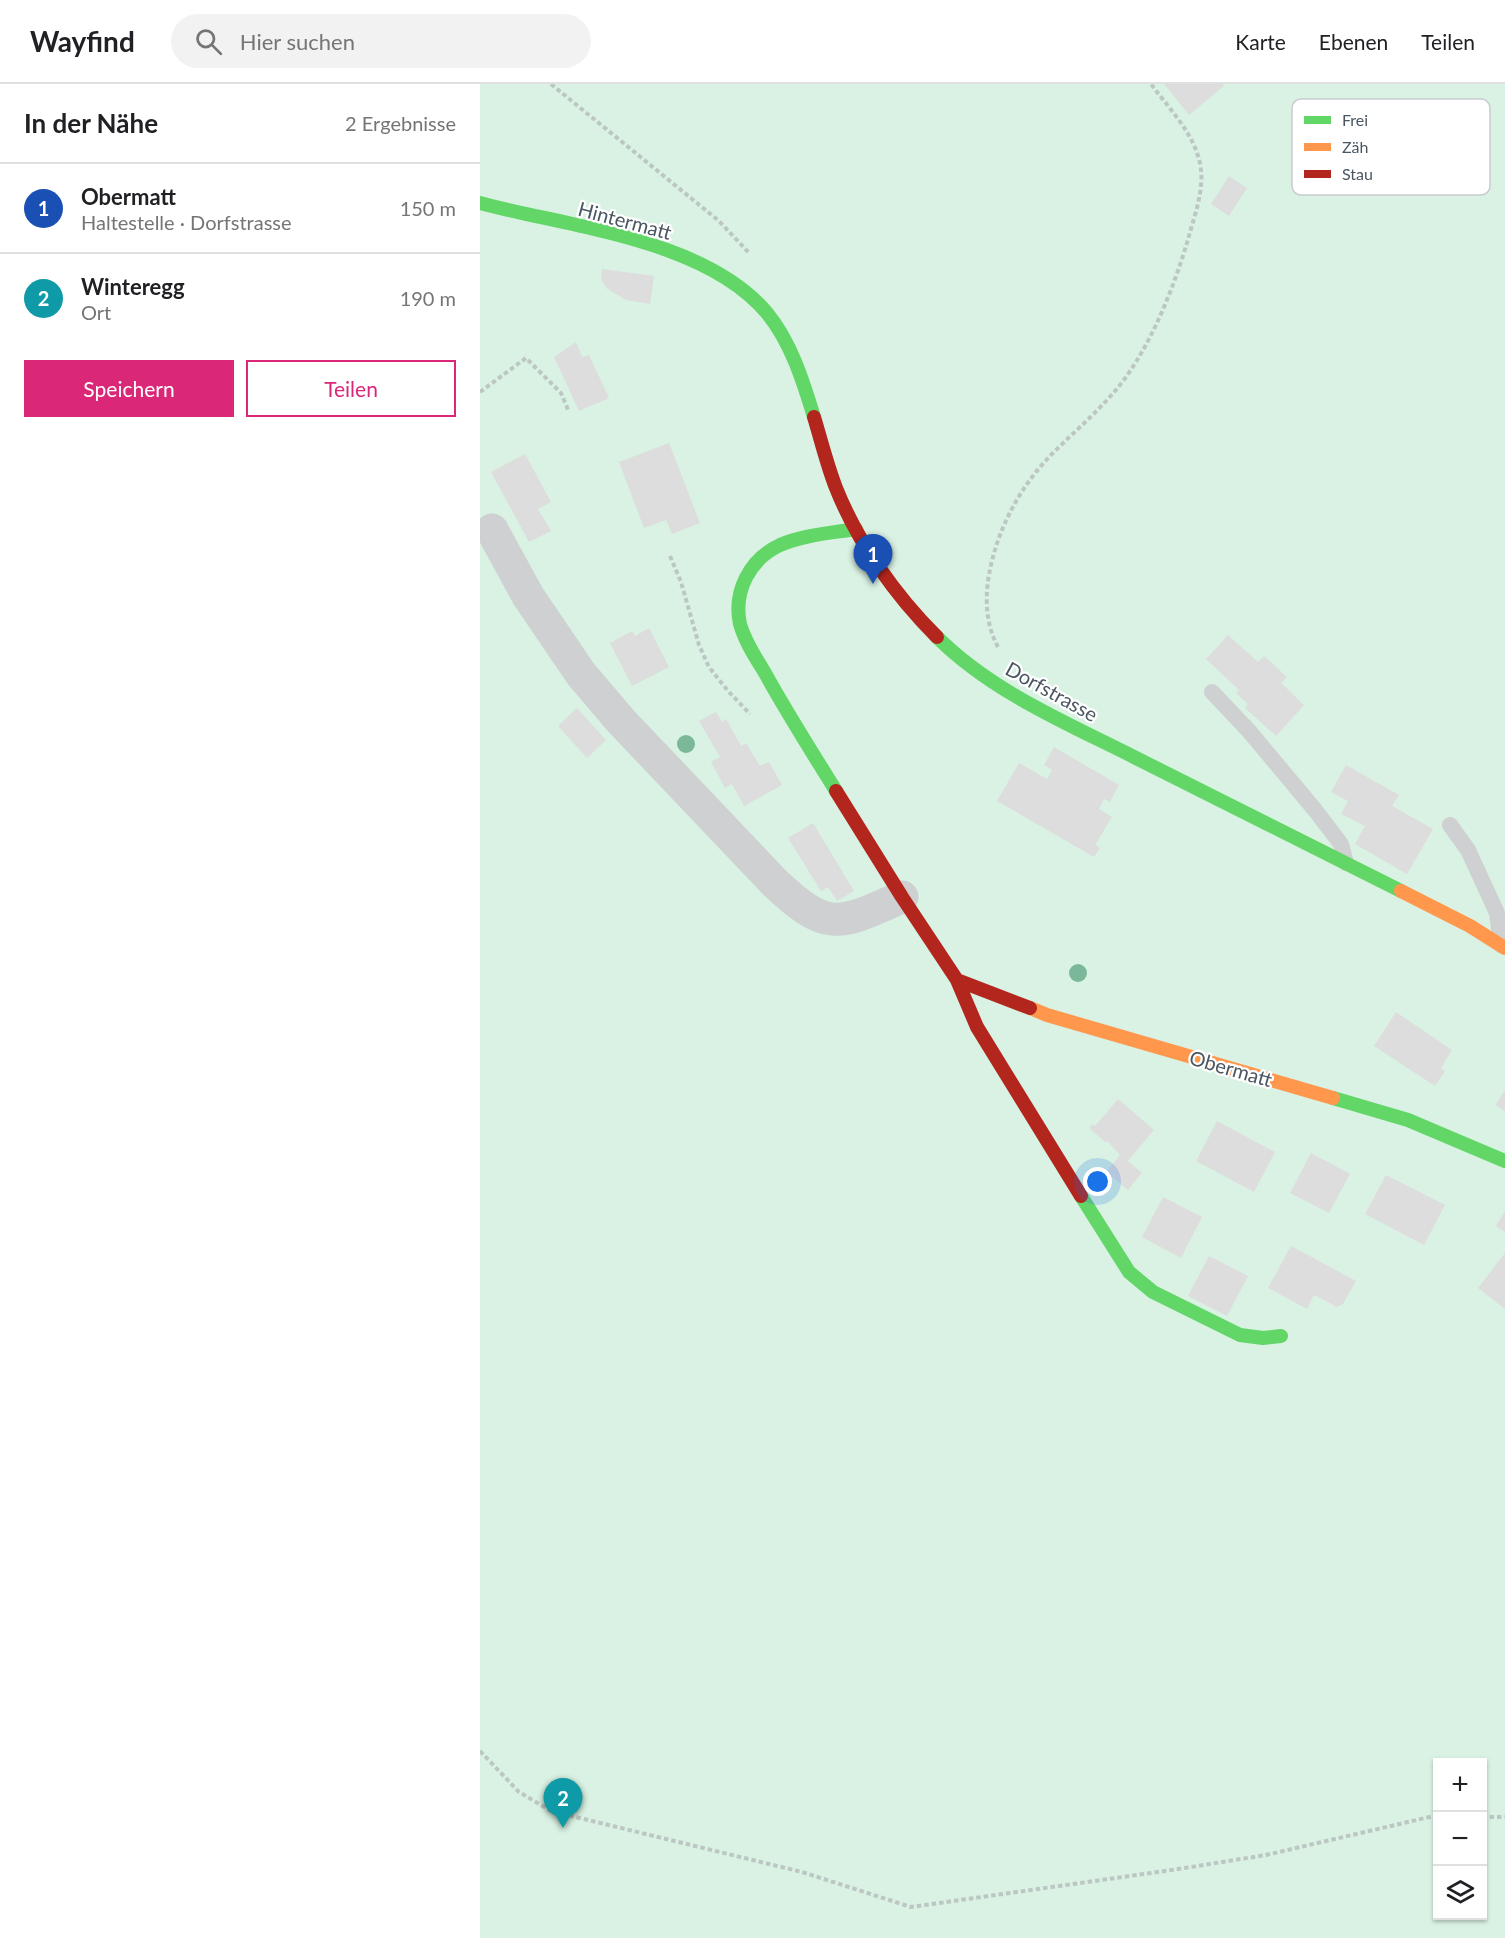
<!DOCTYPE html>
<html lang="de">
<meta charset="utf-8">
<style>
:root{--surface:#fff;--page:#f2f2f2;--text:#202124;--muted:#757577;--line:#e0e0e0;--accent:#db2777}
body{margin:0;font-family:Lato,sans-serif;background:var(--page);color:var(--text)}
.controls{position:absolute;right:18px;bottom:18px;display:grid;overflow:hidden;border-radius:0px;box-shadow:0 2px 4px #0004}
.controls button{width:54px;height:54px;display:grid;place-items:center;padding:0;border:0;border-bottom:2px solid var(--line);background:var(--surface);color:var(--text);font:30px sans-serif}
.you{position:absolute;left:618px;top:1098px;width:21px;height:21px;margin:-15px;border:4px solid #fff;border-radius:50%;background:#1a73e8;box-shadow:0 0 0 9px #1a73e833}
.badge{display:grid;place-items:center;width:39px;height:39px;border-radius:50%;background:var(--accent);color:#fff;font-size:20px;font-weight:700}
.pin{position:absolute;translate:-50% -50px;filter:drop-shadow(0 2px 3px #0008)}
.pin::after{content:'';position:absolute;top:32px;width:21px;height:18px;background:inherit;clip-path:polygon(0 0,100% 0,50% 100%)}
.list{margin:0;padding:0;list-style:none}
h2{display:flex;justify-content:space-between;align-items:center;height:78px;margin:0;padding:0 24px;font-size:26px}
h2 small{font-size:20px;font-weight:400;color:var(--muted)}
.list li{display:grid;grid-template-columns:39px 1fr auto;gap:18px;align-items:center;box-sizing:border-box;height:90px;padding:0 24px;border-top:2px solid var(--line)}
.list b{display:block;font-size:22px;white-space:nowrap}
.list p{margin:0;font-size:20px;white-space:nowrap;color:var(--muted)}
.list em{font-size:20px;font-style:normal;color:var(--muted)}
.actions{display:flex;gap:12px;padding:18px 24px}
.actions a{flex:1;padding:14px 0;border:2px solid var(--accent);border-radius:0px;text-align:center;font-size:21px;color:var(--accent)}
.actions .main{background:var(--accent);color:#fff}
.icon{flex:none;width:33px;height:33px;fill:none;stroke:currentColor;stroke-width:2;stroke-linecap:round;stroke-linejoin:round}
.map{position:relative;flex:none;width:1025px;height:1854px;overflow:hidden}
header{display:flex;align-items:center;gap:36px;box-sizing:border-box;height:84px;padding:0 30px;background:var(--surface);border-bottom:2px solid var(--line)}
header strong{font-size:28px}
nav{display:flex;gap:33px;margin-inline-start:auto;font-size:21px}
.search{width:420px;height:54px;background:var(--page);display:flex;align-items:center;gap:15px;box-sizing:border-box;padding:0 21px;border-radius:33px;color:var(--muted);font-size:22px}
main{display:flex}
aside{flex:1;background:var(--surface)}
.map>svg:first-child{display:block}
.green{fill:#d9f2e3;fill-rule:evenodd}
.building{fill:#ddddde}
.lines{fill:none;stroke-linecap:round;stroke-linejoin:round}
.path{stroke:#bcc7c4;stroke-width:4;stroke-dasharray:4.5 3;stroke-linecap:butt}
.lane{stroke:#ced0d2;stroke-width:16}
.street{stroke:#ced0d2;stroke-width:33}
.fast{stroke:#63d668;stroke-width:14}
.slow{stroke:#ff974d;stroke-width:14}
.jam{stroke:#b3261e;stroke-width:14}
.tree{fill:#7ab899}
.labels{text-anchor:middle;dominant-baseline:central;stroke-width:4.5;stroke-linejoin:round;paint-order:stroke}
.street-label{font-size:20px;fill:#4a5661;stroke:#fff}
.key{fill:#fff;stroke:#c9ccd0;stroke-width:1.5}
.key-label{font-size:16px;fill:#4a5661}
</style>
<header>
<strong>Wayfind</strong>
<div class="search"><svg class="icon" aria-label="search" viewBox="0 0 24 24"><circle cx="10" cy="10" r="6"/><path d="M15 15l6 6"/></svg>Hier suchen</div>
<nav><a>Karte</a><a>Ebenen</a><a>Teilen</a></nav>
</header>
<main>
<aside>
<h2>In der Nähe<small>2 Ergebnisse</small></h2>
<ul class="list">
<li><span class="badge" style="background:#1a4fb4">1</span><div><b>Obermatt</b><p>Haltestelle · Dorfstrasse</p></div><em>150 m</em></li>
<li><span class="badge" style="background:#0f9aa8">2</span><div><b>Winteregg</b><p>Ort</p></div><em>190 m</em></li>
</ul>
<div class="actions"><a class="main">Speichern</a><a>Teilen</a></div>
</aside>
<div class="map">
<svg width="1025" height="1854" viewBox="0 0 1025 1854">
<rect width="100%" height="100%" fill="#f4f4f4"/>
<!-- green -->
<path class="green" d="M0 0H1025V1854H0ZM958 1678H1002V1832H958Z"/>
<!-- building -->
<path class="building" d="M684 0H743L744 2 709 31Z
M749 92 767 104 749 132 731 120Z
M122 185 174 192 170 220 146 216 126 204 121 195Z
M96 258 102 273 109 271 129 314 99 327 74 273Z
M189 359 220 439 192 450 186 436 164 444 139 378Z
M45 370 71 418 58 425 71 447 49 458 11 388Z
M169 544 189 583 152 602 130 559 152 547 155 552Z
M748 551 778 578 784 572 807 593 801 599 824 621 796 652 765 624 768 620 756 609 759 606 726 575Z
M97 624 126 656 107 674 78 642Z
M236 628 242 638 246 635 261 662 266 659 280 682 289 678 302 701 264 722 252 700 245 704 231 678 240 673 219 637Z
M574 663 639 701 630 718 624 715 619 725 632 733 615 761 620 764 614 773 517 717 539 679 567 695 572 686 564 681Z
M866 681 919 711 912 722 953 745 927 790 875 760 885 742 861 730 868 717 851 708Z
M333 739 374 807 357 817 348 803 341 807 308 754Z
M916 928 972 966 961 984 965 987 955 1002 894 962Z
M1025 1006V1027L1015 1021Z
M638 1015 674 1046 648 1077 662 1089 648 1106 626 1088 640 1071 627 1057 625 1058 609 1044 612 1040 615 1042Z
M737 1037 795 1068 774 1108 716 1077Z
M831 1069 870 1090 849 1129 810 1109Z
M906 1091 965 1121 944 1161 885 1130Z
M683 1113 722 1133 701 1174 662 1153Z
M1025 1127V1148L1016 1142Z
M811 1162 876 1197 863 1220 857 1223 834 1211 827 1225 788 1204Z
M1025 1169V1225L998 1204Z
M729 1172 768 1192 747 1232 708 1212Z"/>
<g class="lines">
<!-- path -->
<path class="path" d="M71 0 239 137 269 169
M0 308 46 274 81 309 89 328
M190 472 201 498 219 561 229 583 248 607 270 630
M518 563C507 543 505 520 508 497 515 449 539 403 573 369 598 344 625 322 646 293 675 252 695 200 709 152 716 126 727 99 718 72 710 45 687 22 671 0
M0 1667 39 1708 71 1727 322 1788 431 1823 692 1786 786 1771 958 1731
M1002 1733H1025"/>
<!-- lane -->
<path class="lane" d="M732 608 769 647 835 726 861 760 866 779
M970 741 988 766 1017 829 1021 861"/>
<!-- street -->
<path class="street" d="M12 446 48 512 101 590 141 637 295 799C348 849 359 841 422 813"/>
<!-- fast -->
<path class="fast" d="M0 119C89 143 225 155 287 229 311 258 323 297 334 333
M457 553C512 608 587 639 656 674 744 718 833 763 921 807
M356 707C332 668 307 629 285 589 276 574 265 558 260 540 253 507 270 475 300 461 323 451 351 449 376 445
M853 1014 928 1036 1025 1077
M601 1112 649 1188 673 1208 760 1251 783 1254 801 1252"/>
<!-- slow -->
<path class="slow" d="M921 807 990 842 1025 864
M550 924 567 931 853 1014"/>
<!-- jam -->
<path class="jam" d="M334 333C341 356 347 381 356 404 378 459 415 511 457 553
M356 707 422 813 477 896 550 924
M477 896 497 943 601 1112"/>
</g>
<!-- trees -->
<g class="tree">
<circle cx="206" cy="660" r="9"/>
<circle cx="598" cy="889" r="9"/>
</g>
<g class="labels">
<!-- street labels -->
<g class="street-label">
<text transform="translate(145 136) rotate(15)">Hintermatt</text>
<text transform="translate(572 607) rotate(29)">Dorfstrasse</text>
<text transform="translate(751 984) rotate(16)">Obermatt</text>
</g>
</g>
<!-- legend -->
<rect x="812" y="15" width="198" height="96" rx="9" class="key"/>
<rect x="824" y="32" width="27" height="8" fill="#63d668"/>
<rect x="824" y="59" width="27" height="8" fill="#ff974d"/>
<rect x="824" y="86" width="27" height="8" fill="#b3261e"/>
<g class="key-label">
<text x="862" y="42">Frei</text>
<text x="862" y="69">Zäh</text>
<text x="862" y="96">Stau</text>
</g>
</svg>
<div class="controls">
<button>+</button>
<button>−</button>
<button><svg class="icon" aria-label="layers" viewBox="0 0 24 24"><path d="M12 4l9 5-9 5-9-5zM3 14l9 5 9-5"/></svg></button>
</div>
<div class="you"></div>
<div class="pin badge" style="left:393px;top:500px;background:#1a4fb4">1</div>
<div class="pin badge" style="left:83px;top:1744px;background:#0f9aa8">2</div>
</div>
</main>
